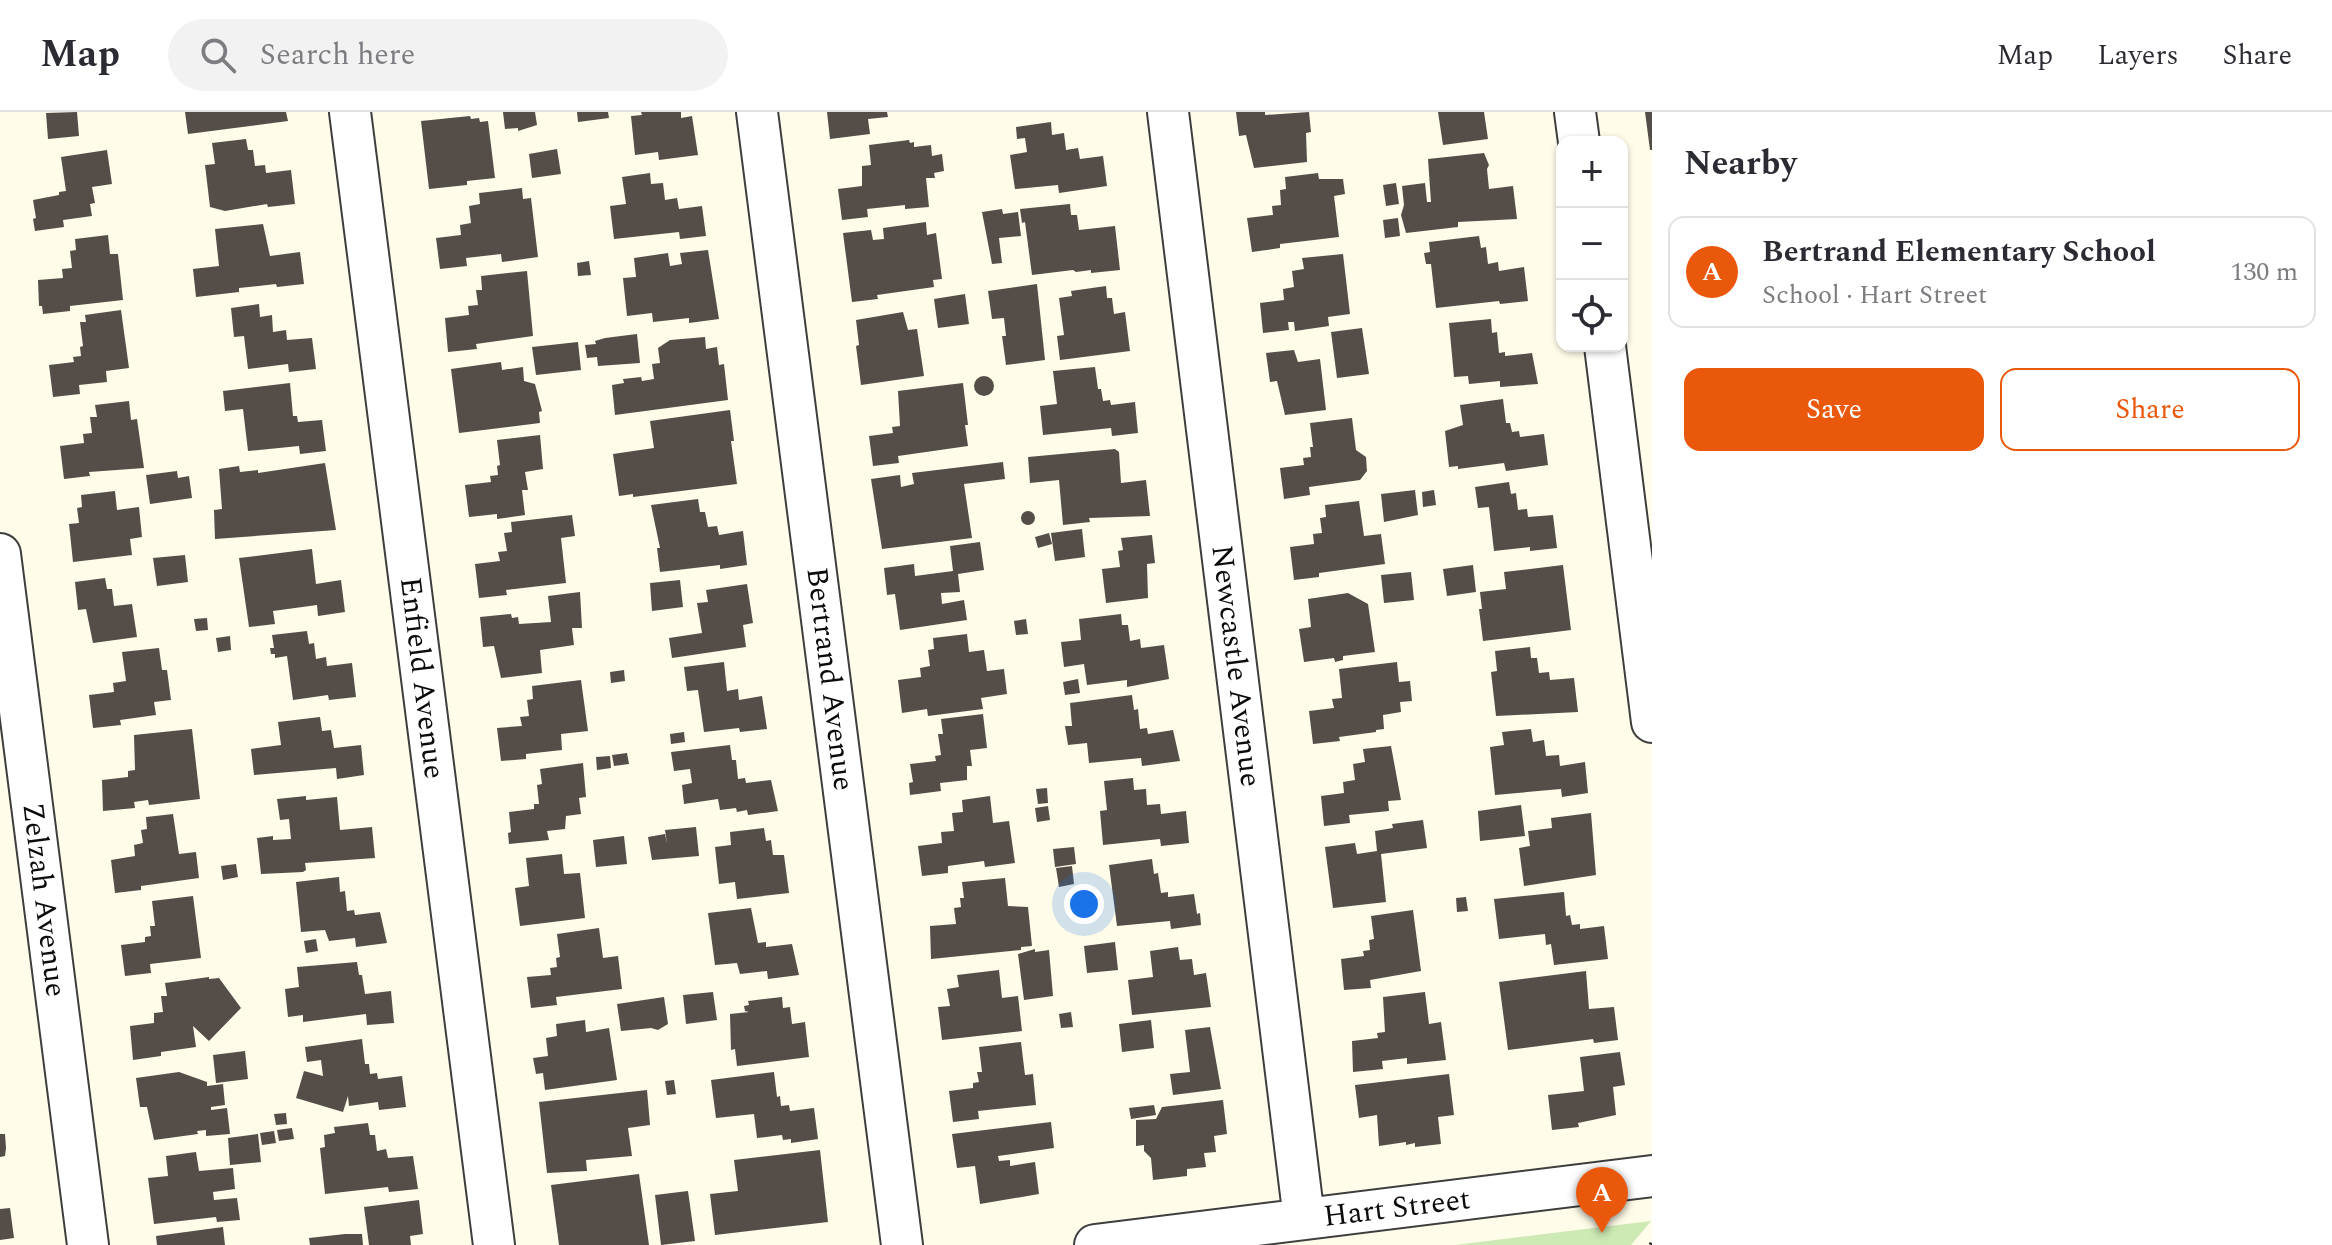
<!DOCTYPE html>
<meta charset="utf-8">
<style>
:root{--surface:#fff;--page:#f2f2f3;--text:#2b2b33;--muted:#7c7c81;--line:#e1e1e2;--accent:#ea580c}
body{margin:0;font-family:Spectral,serif;background:var(--page);color:var(--text)}
.controls{position:absolute;right:24px;top:24px;display:grid;overflow:hidden;border-radius:16px;box-shadow:0 2px 6px #0004}
.controls button{width:72px;height:72px;display:grid;place-items:center;padding:0;border:0;border-bottom:2px solid var(--line);background:var(--surface);color:var(--text);font:40px sans-serif}
.you{position:absolute;left:1084px;top:792px;width:28px;height:28px;margin:-20px;border:6px solid #fff;border-radius:50%;background:#1a73e8;box-shadow:0 0 0 12px #1a73e833}
.badge{display:grid;place-items:center;width:52px;height:52px;border-radius:50%;background:var(--accent);color:#fff;font-size:26px;font-weight:700}
.pin{position:absolute;translate:-50% -66px;filter:drop-shadow(0 2px 4px #0008)}
.pin::after{content:'';position:absolute;top:42px;width:28px;height:24px;background:inherit;clip-path:polygon(0 0,100% 0,50% 100%)}
.list{margin:0;padding:0;list-style:none}
h2{display:flex;justify-content:space-between;align-items:center;height:104px;margin:0;padding:0 32px;font-size:34px}
h2 small{font-size:26px;font-weight:400;color:var(--muted)}
.list li{display:grid;grid-template-columns:52px 1fr auto;gap:24px;align-items:center;box-sizing:border-box;height:112px;margin:0 16px 16px;padding:0 16px;border:2px solid var(--line);border-radius:16px}
.list b{display:block;font-size:30px;white-space:nowrap}
.list p{margin:0;font-size:26px;white-space:nowrap;color:var(--muted)}
.list em{font-size:26px;font-style:normal;color:var(--muted)}
.actions{display:flex;gap:16px;padding:24px 32px}
.actions a{flex:1;padding:18px 0;border:2px solid var(--accent);border-radius:16px;text-align:center;font-size:28px;color:var(--accent)}
.actions .main{background:var(--accent);color:#fff}
.icon{flex:none;width:44px;height:44px;fill:none;stroke:currentColor;stroke-width:2;stroke-linecap:round;stroke-linejoin:round}
.map{position:relative;flex:none;width:1652px;height:1133px;overflow:hidden}
header{display:flex;align-items:center;gap:48px;box-sizing:border-box;height:112px;padding:0 40px;background:var(--surface);border-bottom:2px solid var(--line)}
header strong{font-size:38px}
nav{display:flex;gap:44px;margin-inline-start:auto;font-size:28px}
.search{width:560px;height:72px;background:var(--page);display:flex;align-items:center;gap:20px;box-sizing:border-box;padding:0 28px;border-radius:44px;color:var(--muted);font-size:30px}
main{display:flex}
aside{flex:1;background:var(--surface)}
.map>svg:first-child{display:block}
.grass{fill:#cde9b4}
.building{fill:#544d48}
.lines{fill:none;stroke-linecap:round;stroke-linejoin:round}
.minor-casing{stroke:#3e3e3e;stroke-width:44}
.path{stroke:#2d2d2d;stroke-width:5;stroke-dasharray:8 4;stroke-linecap:butt}
.minor{stroke:#fff;stroke-width:40}
.labels{text-anchor:middle;dominant-baseline:central;stroke-width:8;stroke-linejoin:round;paint-order:stroke}
.street-label{font-size:30px;fill:#0b0b0b;stroke:#fff}
</style>
<header>
<strong>Map</strong>
<div class="search"><svg class="icon" aria-label="search" viewBox="0 0 24 24"><circle cx="10" cy="10" r="6"/><path d="M15 15l6 6"/></svg>Search here</div>
<nav><a>Map</a><a>Layers</a><a>Share</a></nav>
</header>
<main>
<div class="map">
<svg width="1652" height="1133" viewBox="0 0 1652 1133">
<rect width="100%" height="100%" fill="#fffcea"/>
<!-- grass -->
<path class="grass" d="M1651 1109 1631 1133H1455Z"/>
<!-- building -->
<path class="building" d="M77 0 79 24 48 27 46 1Z
M185 0H286L288 9 188 22Z
M503 0H535L537 13 518 19V16L505 17Z
M577 0H608L609 6 578 10Z
M641 0H681V6L692 4 698 43 659 48 658 40 635 43 631 4 642 3Z
M827 0H887L888 5 868 7 870 22 830 27Z
M1236 0H1265V3L1309 0 1311 20 1306 21 1307 50 1254 56 1246 23 1239 24Z
M1438 0H1484L1488 27 1443 33Z
M1645 0H1652V38H1650Z
M470 4 471 7 479 6 480 10 488 9 495 66 467 69V73L429 77 421 9Z
M1051 10 1052 23 1064 21 1066 38 1078 36 1080 47 1103 44 1107 74 1059 81 1058 73 1015 77 1010 43 1027 40 1025 26 1017 27 1016 15Z
M246 27 248 38H253L255 54 265 53 266 61 291 58 295 92 268 95 267 92 225 99 210 95 205 53 215 52 212 31Z
M909 28 910 31 914 30V35L931 33 932 44 942 42 944 59 934 61 935 66H926L929 95 905 97V93L867 97 868 105 842 108 838 77 862 74V54L871 53 869 33Z
M557 37 561 62 532 66 529 42Z
M107 38 112 72 92 75 95 91 90 92 92 104 63 108 64 115 35 119 33 107 36 106 33 88 59 83V80L66 79 61 45Z
M1484 41 1489 53 1487 57 1489 77 1513 74 1517 107 1458 110V115L1406 121 1401 103 1404 93 1402 74 1425 71 1427 90H1431L1428 47Z
M650 61 651 72 663 71 665 88 677 86 679 97 702 94 706 124 680 127 679 120 614 127 610 94 626 92 622 65Z
M1318 61 1319 67H1343L1345 82 1334 84 1339 125 1280 132V136L1252 140 1247 106 1273 103 1272 94 1281 93 1280 78 1286 77 1285 65Z
M1396 71 1399 92 1386 94 1383 73Z
M522 76 523 87 531 86 538 145 502 150 501 142 466 146 467 154 440 157 436 126 461 123 460 113 471 111 469 94 480 92 479 81Z
M1070 92 1071 103H1077L1079 118 1115 114 1120 158 1091 161V158L1076 160 1073 158 1032 163 1025 110 1022 111 1020 97Z
M1002 97 1003 102 1018 100 1021 124 999 126 1002 151 992 152 982 100Z
M1398 106 1400 124 1385 126 1383 108Z
M926 110 927 123 936 121 942 167 933 168 934 175 877 183 878 187 852 190 843 121 871 118 873 128 884 127 883 116Z
M263 112 270 144 300 140 304 172 277 175 276 172 239 176V180L196 185 193 157 219 154 215 117Z
M108 123 110 142H118L123 188 70 194V199L43 202 42 194H39L38 168 63 166 62 157 72 156 70 139 76 138 75 127Z
M1479 124 1481 136 1486 135 1488 152 1498 150 1499 159 1524 155 1528 189 1500 192 1499 189 1436 196 1431 152H1426L1424 141 1430 140 1429 130Z
M708 138 719 207 689 211V206L653 210 652 201 627 204 623 166 636 165 634 146 668 141 670 154 682 152 680 141Z
M1343 142 1350 202 1328 205 1329 214 1295 219 1294 210H1288L1289 218 1263 221 1260 191 1284 188 1283 177 1294 175 1292 159 1304 157 1302 146Z
M589 149 591 163 578 164 577 151Z
M527 159 533 224 476 232 477 237 448 240 445 206 469 203 468 194 478 193 476 178H482L481 164Z
M1037 172 1045 248 1006 253 1002 224H1006L1004 206 992 207 988 179Z
M1106 174 1107 186H1112L1114 202 1125 200 1130 239 1060 248 1057 224 1064 223 1059 186 1072 184 1071 179Z
M965 182 969 212 938 216 934 187Z
M259 192 260 205 272 203 273 220 286 218 287 228 312 226 316 257 289 260 288 252 248 257 244 224 234 225 231 196Z
M121 198 129 256 106 259 107 270 79 273 80 282 53 285 49 253 74 250 73 245 81 244 80 235 83 234 80 210H86L85 203Z
M903 200 908 218 917 217 924 264 861 273 856 234 859 233 856 208Z
M1491 207 1492 221 1497 220 1499 241 1505 240V244L1532 241 1538 272 1500 275V269L1469 272 1468 264 1454 265 1449 211Z
M1362 216 1369 262 1337 266 1331 220Z
M637 222 640 251 598 254 597 245 587 246 585 233 596 232 595 229 605 226Z
M705 225 706 237 717 235 719 253 724 252 728 288 615 303 612 273 624 271 623 267 641 265 642 269 654 267 652 252 660 251 658 236 670 228Z
M578 230 581 258 536 263 532 235Z
M1294 238 1298 250 1320 247 1326 298 1285 303 1277 269 1270 270 1266 241Z
M501 250 502 258 523 255 524 269 535 272 542 299 539 300 540 311 459 321 451 257Z
M1095 255 1098 277H1101L1103 289 1110 288 1111 293 1135 290 1138 321 1112 324 1111 316 1043 323 1040 294 1057 292 1053 259Z
M974 274a10 10 0 1 1 20 0a10 10 0 1 1-20 0Z
M290 271 293 304H297L298 310 322 308 326 339 300 342 299 334 248 339 243 297 225 299 223 279Z
M963 271 968 313H965L968 334 898 344 899 351 873 354 869 324 893 321 892 315 900 314 898 279Z
M1503 287 1506 311H1510L1512 320 1519 319 1520 325 1544 322 1548 353 1506 359 1504 351 1458 357V354L1449 355 1445 319 1463 313 1460 293Z
M129 289 131 308 137 307 144 356 89 360 90 364 64 367 60 334 84 331 83 322 92 321 90 305H97L95 293Z
M730 298 734 329H731L737 372 633 385V382L619 384 613 342 654 336 650 309Z
M1352 306 1356 338 1366 345 1367 359 1360 368 1309 375 1310 383 1284 387 1280 356 1304 353 1303 346 1311 345 1310 335H1313L1310 311Z
M540 323 543 357 525 360 528 378H522L525 403 497 407V402L469 405 465 373 491 370 490 364 498 363 497 354 500 353 497 328Z
M1115 337 1119 340 1121 371 1146 368 1150 404 1089 406 1090 410 1063 413 1059 368 1030 371 1028 345Z
M1003 350 1005 367 964 372 972 426 882 437 871 367 900 363 901 375 914 372 912 361Z
M325 351 336 418 215 427 214 398 222 397 219 357 239 354 240 360 258 358V361Z
M177 359 178 366 189 364 192 386 150 392 146 363Z
M1509 370 1511 382 1516 381 1518 398 1527 397 1528 405 1553 403 1557 436 1530 439V435L1494 439 1489 395 1478 396 1475 375Z
M1415 378 1418 403 1384 410 1381 382Z
M1434 378 1436 393 1423 395 1422 380Z
M115 379 117 398 139 395 142 425 130 427 132 443 73 450 69 412 79 411 77 396 82 395 81 383Z
M698 387 700 400H705L708 415 717 414 719 423 743 419 747 453 720 457V453L660 460 657 436H660L651 393Z
M1359 389 1364 424 1381 422 1385 452 1319 461V465L1294 468 1290 435 1314 432 1313 422 1322 421 1320 406 1326 405 1325 393Z
M1021 406a7 7 0 1 1 14 0a7 7 0 1 1-14 0Z
M572 403 575 424 561 426 566 471 506 478 507 483 479 486 475 452 500 449 498 440 507 439 504 421 512 420 511 410Z
M1082 417 1085 445 1055 449 1051 421Z
M1049 421 1052 432 1038 436 1035 425Z
M1152 423 1155 451 1147 452 1148 486 1106 491 1102 457 1120 455 1118 439 1123 438 1121 426Z
M980 430 984 458 958 462 960 480 941 481 942 492 964 488 967 508 900 518 895 482 887 483 884 456 914 452 915 464 953 459 950 434Z
M312 437 316 472 341 468 345 500 318 504 317 493 273 499 275 512 249 515 239 446Z
M185 443 188 470 157 474 153 446Z
M1473 453 1476 480 1447 484 1443 457Z
M1563 453 1571 518 1483 529 1479 497H1482L1480 480 1506 477 1504 460Z
M1411 460 1414 488 1384 491 1381 463Z
M105 466 107 477H112L114 494 132 492 137 525 93 531 86 497 78 498 75 470Z
M680 468 683 495 652 499 650 471Z
M747 472 753 511 743 513 746 535 672 546 669 526 702 521 697 491 708 490 706 478Z
M580 480 582 516H572L574 533 540 538 542 561 501 566 494 534 483 535 480 505 511 502 512 506 518 505 519 512 551 510 548 484Z
M1348 481 1368 492 1375 540 1343 544V548L1335 550 1334 546 1304 550 1299 517 1311 515 1308 487Z
M1121 502 1122 513H1128L1130 529 1140 527 1141 536 1164 533 1169 567 1127 575V568L1087 573 1084 552 1064 555 1061 530 1081 528 1079 507Z
M207 506 208 518 196 519 194 507Z
M1026 507 1028 522 1016 523 1014 509Z
M307 519 309 532 314 531 316 547 326 545 327 554 352 551 356 585 329 588 328 583 293 588 287 544 275 546V542H271L270 536H274L272 523Z
M967 522 969 540 984 538 987 559 1004 557 1007 582 981 586 983 597 928 604 927 597 902 601 898 568 921 565 920 556 930 554 928 538 934 537 933 526Z
M230 524 231 538 218 540 216 526Z
M1530 535 1531 546H1537L1539 561 1549 560 1550 568 1574 566 1578 600 1496 604 1491 560 1497 559 1495 539Z
M159 536 162 558H167L171 588 154 590 156 603 120 608 121 613 93 616 89 583 114 580 113 571 126 569 122 540Z
M724 550 727 579 738 577 739 588 762 584 767 617 740 620 739 616 704 620 698 578 687 579 684 555Z
M1397 550 1399 570 1410 569 1412 589 1400 590 1401 600 1383 603 1384 617 1376 618V620L1339 625 1340 629 1313 632 1309 599 1334 596 1332 587 1342 586 1339 557Z
M624 558 625 569 611 571 610 560Z
M1078 567 1080 581 1065 583 1063 570Z
M581 568 588 619 561 622 562 638 526 642V647L501 649 497 616 522 614 520 605 529 604 527 588 533 587 532 574Z
M1132 583 1134 598 1138 597 1140 617 1147 616 1148 622 1173 618 1180 649 1142 654 1141 646 1089 651 1087 631 1068 633 1065 614H1072L1070 591Z
M983 602 987 636 970 638 972 654H967V668L940 671 941 679 910 683 909 671 913 670 910 652 936 649 935 644 941 643 938 622H943L941 607Z
M320 605 322 619 331 618 334 636 361 633 364 663 337 667 336 656 254 663 251 637 281 633 278 610Z
M192 617 200 687 149 693 148 688 134 690 135 696 103 699 102 668 128 665V659L135 658 134 623Z
M1531 617 1533 630 1544 628 1546 644 1559 643 1560 654 1585 650 1588 681 1562 685 1561 677 1495 683 1490 635 1504 633 1502 620Z
M684 620 685 630 671 632 670 622Z
M730 633 732 648H736L738 667 745 666 746 671 771 668 778 699 748 703 747 698 737 700 736 696 720 698 718 687 684 692 682 673 692 671 690 657 674 659 671 640Z
M1391 634 1401 688 1388 689 1389 699 1349 703 1350 711 1324 714 1321 684 1344 681 1343 670 1355 668 1353 652 1365 650 1363 637Z
M627 641 629 652 614 654 612 643Z
M610 644 611 656 597 658 596 645Z
M583 651 586 685 579 686 581 702 566 704 565 717 547 719 549 728 509 732 508 721 511 720 509 700 534 697V692H539L537 673 542 672 540 657Z
M1133 666 1134 678 1146 677 1147 693 1160 692 1161 702 1186 699 1189 731 1161 734 1160 727 1103 733 1100 699 1107 698 1104 669Z
M1047 676 1048 691 1038 692 1036 677Z
M306 684V688L337 685 340 718 372 715 375 746 305 751 306 758 303 760 261 762 257 726 273 724V728L291 727 289 707 280 708 277 687Z
M990 684 993 711 1009 709 1015 751 985 755 984 749 948 754V761L922 764 918 734 942 731 941 720 954 719 952 701 963 700 962 688Z
M1521 693 1525 724 1480 729 1478 699Z
M1048 694 1050 708 1037 710 1035 696Z
M1591 701 1596 763 1524 774 1519 736 1530 734 1528 719 1552 716 1551 706Z
M173 702 179 742 196 740 199 766 141 774V778L115 781 111 748 135 744 134 733 143 731 141 718 147 717 146 705Z
M1423 708 1427 736 1381 742 1386 790 1333 796 1325 735 1355 731 1357 742 1377 739 1375 719 1393 716 1392 712Z
M696 715 699 744 652 748 648 725 665 722 667 732 665 718Z
M764 716 766 729 771 728 773 743H784L789 781 737 787 735 770 719 772 715 735 731 733 730 720Z
M624 724 627 752 596 755 593 728Z
M1074 735 1076 752 1055 755 1053 737Z
M562 742 564 762 580 761 585 806 520 814 515 776 529 774 526 746Z
M1152 747 1154 762 1158 761 1161 781 1168 780V785L1194 782 1197 802 1200 801 1201 813 1171 817 1170 809 1117 814 1109 753Z
M236 752 238 765 223 768 221 754Z
M1072 754 1074 772 1059 775 1056 756Z
M339 765 340 780 345 779 347 799 354 798 355 803 380 800 387 831 356 835 355 826 329 829 325 818 301 820 296 770Z
M1005 766 1008 794 1028 795 1032 834 1021 835V838L931 847 930 814 956 812 954 796 961 795 960 786H964L962 770Z
M1564 780 1566 804 1570 803 1572 813 1580 812V817L1604 814 1608 847 1554 853 1551 832 1546 833 1545 822 1499 827 1494 787Z
M193 784 201 846 150 852 151 861 125 864 121 833 145 830V825L151 824 150 814H155L152 789Z
M1466 785 1468 799 1457 800 1456 786Z
M751 796 758 831 766 830V835L792 832 799 863 768 867 767 859 740 862 737 851 715 853 708 801Z
M1413 798 1421 859 1370 868 1371 876 1344 878 1341 847 1364 844 1363 839 1370 838 1369 828 1374 827 1371 804Z
M599 816 603 846 618 844 622 877 556 885 557 893 531 896 527 865 551 863 550 856 557 855 556 846 560 845 557 822Z
M316 827 318 839 306 841 304 829Z
M1115 830 1118 858 1087 861 1084 834Z
M1178 835 1180 848 1192 847 1194 863 1206 861 1211 895 1132 903 1128 868 1153 865 1150 839Z
M1035 837V840L1049 838 1053 884 1024 888 1018 842Z
M357 850 359 863H362L365 882 391 879 394 911 367 913 366 902 303 910V903L288 905 285 877 299 875 297 855Z
M999 858 1002 886 1018 884 1022 919 942 928 938 895 950 894 947 877 959 875 957 863Z
M1586 859 1589 897 1614 895 1618 928 1594 931 1593 927 1508 938 1499 870Z
M209 865V867L219 866 241 896 209 929 193 914 196 935 161 940V944L133 948 130 914 154 911V901L163 900 161 884H167L165 871Z
M713 880 717 908 686 912 683 883Z
M1425 880 1429 912 1441 910 1446 948 1407 952V946L1382 949 1383 957 1353 960 1352 929 1378 926 1377 921 1385 920 1383 885Z
M664 885 668 912 658 918 651 916 621 919 617 892Z
M782 885 783 896 790 895 792 912 805 910 809 945 737 954 735 937 731 938 730 902 749 900 745 899 744 894 749 893 748 889Z
M1071 900 1073 915 1061 916 1059 902Z
M585 908 586 920 609 916 617 968 545 978 543 961 536 962 533 946 548 944 546 926 557 924 556 912Z
M1151 908 1154 936 1122 940 1119 912Z
M1210 915 1221 977 1173 983 1170 962 1190 960 1185 918Z
M362 927 365 952H369L370 962 377 961 378 967 402 964 406 995 379 998 378 990 349 994 348 984 343 1000 296 986 304 959 323 964 321 948 307 950 305 935Z
M1021 930 1025 963 1033 962 1036 993 978 999 979 1007 953 1010 949 979 973 976V971L979 970 977 960H982L979 935Z
M245 939 248 967 216 971 213 943Z
M1620 940 1625 973 1613 975 1616 1003 1578 1011 1579 1015 1552 1018 1548 983 1584 979 1580 945Z
M179 960 207 970V974L223 972 225 993 211 995V998L227 996 230 1022 206 1024V1018L197 1019 198 1022 154 1028 147 995H140L136 966Z
M774 960 777 985 780 984 781 994 789 993 790 999 814 996 818 1027 791 1031V1027L783 1028 782 1023 757 1026 754 1002 716 1006 711 968Z
M1449 962 1454 1003 1438 1005 1441 1032 1415 1035V1031L1406 1033V1030L1379 1034 1377 1003 1359 1006 1355 973Z
M674 968 676 982 667 983 665 969Z
M647 978 650 1013 628 1016 632 1044 586 1048 587 1059 547 1061 539 990Z
M1223 988 1227 1022 1214 1024 1216 1040 1204 1041 1206 1055 1187 1057V1064L1153 1068 1151 1046 1144 1039V1033L1136 1034V1008L1156 1007 1162 995Z
M1154 993 1156 1003 1131 1007 1129 996Z
M286 1001 287 1012 276 1013 274 1002Z
M1051 1010 1054 1036 998 1044 999 1049 1010 1048V1054L1035 1050 1039 1082 980 1092 975 1054 957 1056 952 1022Z
M368 1011 370 1023H375L377 1039 386 1037 388 1046 413 1044 418 1077 389 1080 388 1075 325 1082 320 1036 325 1035 324 1023 335 1021 334 1015Z
M292 1016 294 1027 279 1029 277 1018Z
M274 1019 276 1031 262 1033 260 1021Z
M0 1022H5L6 1036 5 1044 0 1045Z
M258 1022 261 1050 230 1053 228 1026Z
M820 1038 828 1110 715 1123 710 1082 738 1079 734 1048Z
M196 1040 199 1059 233 1056 235 1077 213 1080 214 1088 237 1086 240 1108 217 1110 216 1105 154 1112 148 1066 168 1064 166 1044Z
M639 1062 649 1133H559L551 1073Z
M688 1079 695 1129 661 1133 655 1083Z
M419 1088 423 1122 410 1124 411 1133H369L364 1095Z
M10 1096 14 1126 0 1128V1097Z
M223 1115 225 1133H157L156 1124Z
M345 1122H362L363 1133H310L309 1126Z"/>
<g class="lines">
<!-- minor casing -->
<g class="minor-casing">
<path id="minor" d="M350 0 494 1133
M757 0 902 1133
M1168 0 1304 1107
M1575 0 1579 30
M1605 234 1652 610
M0 442 88 1133
M1095 1133 1652 1064"/>
</g>
<!-- path -->
<path class="path" d="M1651 1133 1652 1131"/>
<!-- minor -->
<use href="#minor" class="minor"/>
</g>
<g class="labels">
<!-- street labels -->
<g class="street-label">
<text transform="translate(1236 554) rotate(83)">Newcastle Avenue</text>
<text transform="translate(422 566) rotate(83)">Enfield Avenue</text>
<text transform="translate(830 567) rotate(83)">Bertrand Avenue</text>
<text transform="translate(44 788) rotate(83)">Zelzah Avenue</text>
<text transform="translate(1397 1096) rotate(-7)">Hart Street</text>
</g>
</g>
</svg>
<div class="controls">
<button>+</button>
<button>−</button>
<button><svg class="icon" aria-label="locate" viewBox="0 0 24 24"><circle cx="12" cy="12" r="6"/><path d="M12 2v4M12 18v4M2 12h4M18 12h4"/></svg></button>
</div>
<div class="you"></div>
<div class="pin badge" style="left:1602px;top:1121px">A</div>
</div>
<aside>
<h2>Nearby<small></small></h2>
<ul class="list">
<li><span class="badge">A</span><div><b>Bertrand Elementary School</b><p>School · Hart Street</p></div><em>130 m</em></li>
</ul>
<div class="actions"><a class="main">Save</a><a>Share</a></div>
</aside>
</main>
